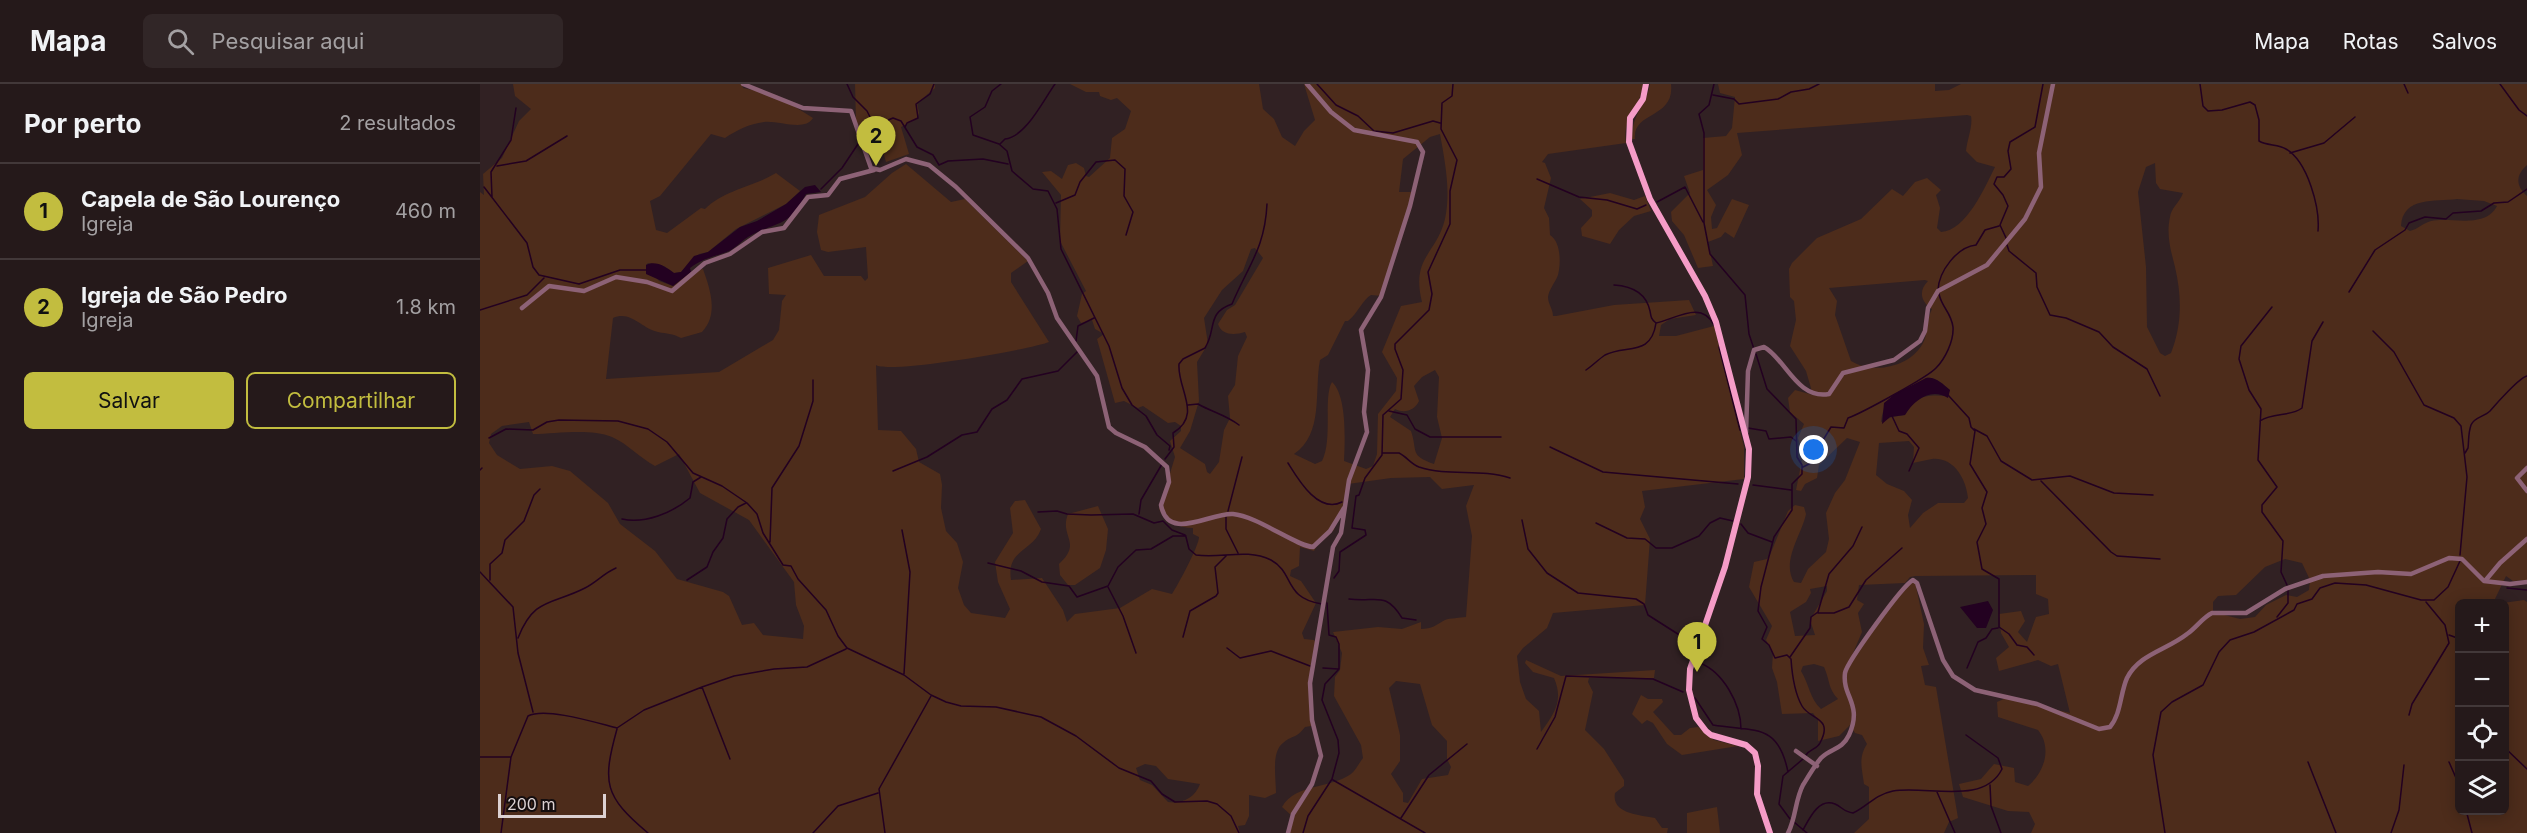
<!DOCTYPE html>
<html lang="pt">
<meta charset="utf-8">
<style>
:root{--surface:#25191a;--page:#312627;--text:#f1f3f6;--muted:#a3a0a2;--line:#423839;--accent:#c2bd3f}
body{margin:0;font-family:Inter,sans-serif;background:var(--page);color:var(--text)}
.controls{position:absolute;right:18px;bottom:18px;display:grid;overflow:hidden;border-radius:9px;box-shadow:0 3px 15px #0003}
.controls button{width:54px;height:54px;display:grid;place-items:center;padding:0;border:0;border-bottom:2px solid var(--line);background:var(--surface);color:var(--text);font:30px sans-serif}
.scale{position:absolute;left:18px;bottom:15px;width:108px;box-sizing:border-box;padding-left:6px;border:3px solid #dcd1d2;border-top:0;font-size:16px;line-height:21px;white-space:nowrap;color:#dcd1d2;-webkit-text-stroke:4px #140d0e;paint-order:stroke}
.you{position:absolute;left:1334px;top:366px;width:21px;height:21px;margin:-15px;border:4px solid #fff;border-radius:50%;background:#1a73e8;box-shadow:0 0 0 9px #1a73e833}
.badge{display:grid;place-items:center;width:39px;height:39px;border-radius:50%;background:var(--accent);color:#111;font-size:20px;font-weight:700}
.pin{position:absolute;translate:-50% -50px;filter:drop-shadow(0 2px 3px #0008)}
.pin::after{content:'';position:absolute;top:32px;width:21px;height:18px;background:inherit;clip-path:polygon(0 0,100% 0,50% 100%)}
.list{margin:0;padding:0;list-style:none}
h2{display:flex;justify-content:space-between;align-items:center;height:78px;margin:0;padding:0 24px;font-size:26px}
h2 small{font-size:20px;font-weight:400;color:var(--muted)}
.list li{display:grid;grid-template-columns:39px 1fr auto;gap:18px;align-items:center;box-sizing:border-box;height:96px;padding:0 24px;border-top:2px solid var(--line)}
.list b{display:block;font-size:22px;white-space:nowrap}
.list p{margin:0;font-size:20px;white-space:nowrap;color:var(--muted)}
.list em{font-size:20px;font-style:normal;color:var(--muted)}
.actions{display:flex;gap:12px;padding:18px 24px}
.actions a{flex:1;padding:14px 0;border:2px solid var(--accent);border-radius:9px;text-align:center;font-size:21px;color:var(--accent)}
.actions .main{background:var(--accent);color:#111}
.icon{flex:none;width:33px;height:33px;fill:none;stroke:currentColor;stroke-width:2;stroke-linecap:round;stroke-linejoin:round}
.map{position:relative;flex:none;width:2047px;height:749px;overflow:hidden}
header{display:flex;align-items:center;gap:36px;box-sizing:border-box;height:84px;padding:0 30px;background:var(--surface);border-bottom:2px solid var(--line)}
header strong{font-size:28px}
nav{display:flex;gap:33px;margin-inline-start:auto;font-size:21px}
.search{width:420px;height:54px;background:var(--page);display:flex;align-items:center;gap:15px;box-sizing:border-box;padding:0 21px;border-radius:9px;color:var(--muted);font-size:22px}
main{display:flex}
aside{flex:1;background:var(--surface)}
.map>svg:first-child{display:block}
.green{fill:#4d2c1b;fill-rule:evenodd}
.water{fill:#230121}
.lines{fill:none;stroke-linecap:round;stroke-linejoin:round}
.stream{stroke:#230121;stroke-width:1.5}
.minor{stroke:#8d6276;stroke-width:4.5}
.major{stroke:#f59cc7;stroke-width:6}
</style>
<header>
<strong>Mapa</strong>
<div class="search"><svg class="icon" aria-label="search" viewBox="0 0 24 24"><circle cx="10" cy="10" r="6"/><path d="M15 15l6 6"/></svg>Pesquisar aqui</div>
<nav><a>Mapa</a><a>Rotas</a><a>Salvos</a></nav>
</header>
<main>
<aside>
<h2>Por perto<small>2 resultados</small></h2>
<ul class="list">
<li><span class="badge">1</span><div><b>Capela de São Lourenço</b><p>Igreja</p></div><em>460 m</em></li>
<li><span class="badge">2</span><div><b>Igreja de São Pedro</b><p>Igreja</p></div><em>1.8 km</em></li>
</ul>
<div class="actions"><a class="main">Salvar</a><a>Compartilhar</a></div>
</aside>
<div class="map">
<svg width="2047" height="749" viewBox="0 0 2047 749">
<rect width="100%" height="100%" fill="#312123"/>
<!-- green -->
<path class="green" d="M33 0H262L263 4 296 11 333 34C325 48 298 36 284 38 269 40 257 46 245 54L231 50 180 112 170 117 176 146 187 149 221 124 225 125C244 106 273 103 296 89L320 107 306 120 256 145 228 168 219 170 201 188 194 189 184 182 168 179 166 181 179 197 193 202 211 188 223 185C230 205 239 230 222 248L201 254C192 249 187 250 178 248 162 245 151 226 133 234L126 295 239 288 293 256 299 246 302 217 306 211 289 210 288 184 331 171 344 192H381L385 197 388 194 386 163 348 168 341 166 337 148 339 131 385 113 412 89 426 80 471 118 485 115 548 177 531 189V198L569 258C549 266 408 290 396 281L398 346 421 347 436 365 439 378 460 390 462 401 461 424 466 447 477 459 483 478 478 504 484 521 491 529 525 534 530 525 518 498 515 478 533 449 530 424 535 417 545 416 561 445C553 468 526 465 531 496L562 494 583 526 587 538 595 530 640 524 672 505 692 510C698 501 719 462 719 453L713 450V444C699 444 685 438 679 425L695 373 690 357 701 347V342L695 338 688 339 663 322 658 324 644 317 635 319 617 255 624 250 615 245 612 236 601 239 597 232 602 210 606 207 580 157 581 111 562 88 571 87 582 95 588 81 596 79 604 84 606 92 609 93 630 74 632 54 645 45 651 27 637 14 631 16 620 12 619 8H606L590 0H779L783 25 794 35 802 53 815 62 824 47 835 36 824 0H1163C1161 24 1142 31 1146 59L1068 70 1062 78 1065 79 1071 94 1064 124 1069 134 1070 151C1081 158 1081 179 1078 191 1075 199 1069 205 1068 213 1068 220 1073 225 1073 232H1076L1134 221 1209 216 1216 231 1190 235 1181 241 1179 252H1196L1234 242 1264 363V395L1162 407 1165 423 1160 435 1170 455 1165 521 1073 529 1067 544 1043 564 1037 572 1040 598 1046 615 1059 627 1061 648C1074 630 1084 617 1074 594L1053 588 1045 579 1046 576 1081 592 1175 586 1174 594H1109L1108 598 1113 608 1105 646 1124 665 1144 696V702L1135 709C1131 730 1160 731 1175 734L1182 744H1188L1187 749H808L811 731 802 723C816 699 850 705 871 690 876 686 879 679 883 674L881 661 854 612 855 593 860 586 862 569 853 548 898 543 922 545 941 538V545C952 545 956 541 965 536 970 534 980 534 986 533L992 452 986 422 994 401 962 405 950 393 911 394 868 400 865 420 857 432 854 446 840 457 834 467 820 463 819 482 811 486 810 492 821 497 836 519 822 549 824 555 834 556 836 559 831 580V642L825 643C816 655 812 651 803 659 791 668 796 694 796 709L785 714 769 711V732L765 741 758 742 760 749H0V108L4 111 3 90 22 74 39 37 51 25 35 12ZM960 50C965 78 971 107 965 135 956 171 931 173 942 218L921 222 902 268 917 294 916 307 898 330 897 370 893 382 886 385 864 377C865 356 867 312 852 298 843 313 853 355 842 377L835 380 814 370C844 350 834 307 840 276L848 271 865 237H868C878 229 883 215 891 211L902 212C910 176 924 143 934 108H919L923 75 950 53ZM775 164 783 174 755 221 747 226 738 240C742 252 755 251 765 248L767 253 758 272 755 301 748 312 750 334 744 346 739 378 730 390 727 388 725 380 700 364 710 347 719 317 717 278 728 260 724 234 742 206 763 187 771 165ZM955 286 959 293 957 333 962 354 954 380C929 371 938 368 931 347L910 333 915 325C925 330 935 326 939 317L934 302 942 293ZM49 338 53 350C76 350 110 344 132 353 148 360 160 374 175 382L199 370 220 409 269 436 314 498 316 521 324 542 323 555 283 551 274 539 262 541 249 512 243 508 197 495 175 467 140 440 128 419 90 387 72 382 40 385 17 371 9 359 11 350 22 342ZM916 597 940 600 952 641 967 657V675L971 683 968 691 942 695 928 719 923 718V709L911 690 920 677V651L909 604ZM665 680 676 682 688 695 720 700C715 714 702 720 688 718L672 701 660 696 656 684Z
M375 0H455V4L437 19 439 29 437 35 421 43 429 70 406 78 398 50 390 48V40L378 41 376 37Z
M1170 0H1191C1195 35 1152 27 1155 55H1152C1152 28 1166 23 1170 0Z
M1238 0H1455V7L1469 6 1481 0H2047V81C2036 91 2035 101 2047 112V496L2033 497 2026 492 2015 515V519H2018L1980 520V726H2024L2023 519 2044 516 2047 518V749H1551L1555 740 1549 728 1528 727 1483 713 1479 700 1501 695 1514 680 1534 684 1535 698 1548 702C1565 688 1572 663 1558 646L1518 633 1517 618 1526 614 1590 629 1578 580 1571 582 1558 576 1519 587 1516 574 1529 563 1521 549 1519 530 1541 527 1545 537 1538 548 1547 558 1556 533 1569 530 1568 515 1556 510V491L1435 492 1430 493 1425 499 1379 501 1377 516 1384 520 1378 529 1382 548 1371 574 1428 500 1435 498 1444 540 1443 564 1449 581 1441 582 1445 601 1456 603 1478 734 1469 738 1464 749H1374L1389 735V703L1384 700C1382 684 1378 674 1387 660L1382 651 1375 649 1370 641 1359 652 1338 657V636L1333 629 1302 630 1297 598 1292 584 1293 569 1286 556 1292 542 1269 503 1274 478 1287 475 1290 471 1308 427 1315 421 1324 423 1326 430C1322 450 1301 477 1314 498L1321 499 1328 485 1346 468 1349 455 1346 429 1355 409 1365 396 1380 358 1367 354 1339 381 1337 394 1325 400 1321 407 1316 406 1323 371 1318 354 1324 340 1310 328 1308 314 1315 306 1333 311 1326 287 1310 262 1316 236 1314 217 1310 213 1309 185 1312 179 1337 154 1381 135 1412 105 1423 112 1435 98 1447 94 1461 106 1456 111 1460 124 1457 144 1461 148C1486 147 1505 103 1515 83L1497 78 1486 67C1487 56 1493 42 1491 32L1487 31 1257 49 1262 71 1248 91 1227 106 1236 121 1231 133 1232 145 1237 144 1252 115 1269 121 1254 154 1245 148 1241 153 1228 158 1233 182 1218 184 1204 151 1192 137 1191 128 1210 109 1204 92 1223 86V54L1246 52 1252 44 1255 13 1240 9ZM1675 79 1676 99 1680 105 1703 109C1700 118 1691 124 1690 133 1686 151 1691 167 1695 183 1702 213 1702 241 1691 269L1685 272 1680 269 1667 243 1666 183 1658 108 1666 83ZM1977 115 2004 117 2017 122C2005 145 1972 133 1951 137 1943 139 1938 145 1930 147L1921 142C1923 112 1955 118 1977 115ZM1445 196 1448 197C1438 207 1441 218 1452 225 1447 235 1448 247 1444 257 1432 283 1394 291 1371 277L1355 231 1357 217 1349 204ZM1446 294C1455 292 1463 300 1470 306L1466 312C1444 310 1436 313 1425 331L1412 333 1401 338C1405 306 1423 310 1446 294ZM1429 357 1434 363 1433 379C1439 378 1445 376 1452 375 1474 373 1486 395 1488 414L1484 419H1458L1443 429 1430 444 1428 431 1432 416 1424 407 1407 400 1396 391 1399 359ZM1805 475 1822 479 1830 496 1829 506 1817 513 1806 511 1786 521 1775 533 1760 535 1733 528V518L1738 512 1756 511 1785 483ZM1347 502V507L1330 536 1335 551 1315 552 1310 528 1326 518 1331 509 1330 505ZM1334 580 1344 583C1350 596 1348 605 1358 615L1341 625C1330 615 1329 600 1321 587L1323 582Z
M1130 109 1154 116 1165 112 1171 127 1154 132 1139 146 1130 160 1102 152 1101 144 1112 132V126L1100 115Z
M618 422 628 445 626 466 620 484 595 501H588L580 491 579 480C603 458 579 453 588 430Z
M1161 611 1168 615H1182L1183 618 1173 628 1194 651H1201L1210 644 1218 643 1234 656 1258 662 1202 671 1187 660 1173 639 1167 636 1162 640 1152 630Z
M1237 723 1240 749H1207V729Z"/>
<!-- water -->
<path class="water" d="M335 101 341 108 326 110C308 145 298 136 268 153 261 157 256 164 249 167 234 173 223 174 210 184L211 188 193 202 166 190V181C176 176 186 183 194 189L201 188 214 172 228 168 260 143 277 137 306 120 325 103Z
M1446 294C1455 292 1463 300 1470 306L1468 314C1451 303 1434 316 1425 331L1410 333 1402 340 1404 319 1415 310Z
M1508 517 1513 526 1506 544H1497L1480 523Z"/>
<g class="lines">
<!-- stream -->
<path class="stream" d="M367 0 373 13 387 27 394 41
M521 0 512 7 505 23 490 33 493 51 519 60 527 67 532 87 553 105 568 107 577 125 581 165 629 262 642 304 652 321 666 332 677 351 690 362 689 366
M837 0 856 21 878 32 894 47 913 49 953 37 960 39
M1234 0 1229 21 1219 30 1224 49V139L1230 170 1265 211 1269 250 1274 265
M1720 0 1723 22 1728 27 1742 26 1770 18 1775 21 1779 36V57C1787 62 1798 60 1806 65 1828 78 1840 124 1838 147
M1924 0 1928 9
M2020 0 2039 26 2047 32
M1233 11 1254 15 1259 20 1298 15 1311 8 1329 5 1339 0
M425 43 427 39 438 34 436 20 450 10 454 0
M383 53 392 43 413 34 421 37 437 63 453 71 459 81 468 77 503 75 528 80
M520 60 525 55C546 53 564 15 575 0
M1810 69 1844 59 1875 33
M17 82 46 77 87 52
M1057 95 1099 113 1127 116 1157 125 1166 121
M4 103 47 159 53 183 59 191 99 200 140 186H166
M341 105 362 84 378 60
M12 113 11 88 31 56 36 24
M1177 118 1205 103 1223 138
M576 119 595 111 600 98 616 78 635 76 645 85 644 112 653 128 646 151
M1527 156 1520 141 1528 122 1523 111 1514 100 1517 93H1524L1531 85 1528 67 1530 58 1555 43 1563 0
M1527 161 1529 167 1556 189 1557 203 1570 231 1586 234 1619 248 1633 263 1667 285 1680 312
M1458 206C1459 187 1477 163 1496 161L1505 146 1519 142
M1869 208 1895 166 1925 146 1929 139 1945 133 1966 135 1973 129 2001 127 2014 119 2028 118 2047 105
M1792 223 1761 262 1759 275 1769 306 1781 325 1778 376 1797 403 1782 421V428L1803 457 1801 488 1807 501
M0 226 47 211 64 194
M1176 239C1194 236 1221 215 1234 241
M1893 247 1914 268 1944 321 1974 334 1981 342 1987 393 1980 471
M596 257 598 242 614 234
M1239 263 1260 346
M1276 270 1287 305 1316 335 1317 373 1322 381V390L1312 400V426L1294 453 1281 503 1278 527 1287 543 1282 555 1289 561 1295 574 1307 571 1310 574
M1106 286C1112 282 1119 275 1125 271 1146 260 1171 273 1176 239 1171 235 1171 233 1170 227 1166 208 1150 202 1134 201
M1468 311 1489 334 1491 343 1495 347 1490 380 1507 408 1502 424 1506 440 1497 458 1502 485 1519 495V543
M708 321 718 320C732 328 746 331 759 341
M909 327 927 331 935 345 950 353H1021
M1412 332 1419 347 1427 350 1439 364 1429 387
M1780 337C1793 328 1811 333 1822 324L1832 257 1843 238
M1268 344 1286 347 1289 355 1311 353 1316 357
M1494 345 1507 352 1521 377 1552 396 1590 392 1634 409 1673 411
M9 354 26 345 53 346 67 338 79 336 138 337 168 345 187 358 213 389 242 402 267 419 277 430 283 449 303 481 311 482 318 495 346 526 358 552 367 564 424 591 451 611 466 618 481 622 516 623 561 633 596 652 639 684 671 697 682 710 695 718 727 717 737 720 751 732 759 749
M1070 363 1123 388 1258 400
M903 369H919C927 373 931 380 939 383 968 393 1001 384 1030 394
M1985 369 1988 364C1989 356 1988 350 1991 341 1994 333 2004 333 2010 327 2016 320 2040 293 2047 292
M685 375 694 363 693 349C723 331 697 305 699 280L703 275 725 264C737 245 726 229 752 220 768 182 785 164 787 120
M808 379C818 395 838 430 862 418
M1323 383 1341 374 1340 361 1351 343 1364 344 1368 334C1382 329 1448 293 1456 284 1465 275 1474 257 1473 243 1471 228 1462 224 1459 210
M0 386 2 384
M413 387 447 373 482 351 497 348 512 325 527 316 542 295 578 287 598 267
M1561 397 1631 468 1637 472 1680 475
M1273 401 1311 406
M748 427 762 373
M558 428 577 427 587 430 611 431 653 430 674 439 683 437 692 446 705 451
M659 430 661 416 682 380
M746 433V445L758 469
M142 435C165 440 192 429 210 414L213 398 221 393
M1042 436 1048 465 1067 489 1098 509 1156 515 1164 520 1168 531 1201 552 1210 568
M1116 439 1147 454 1165 455 1176 464H1192L1219 452 1230 439 1240 434 1253 437
M1261 440 1268 449 1292 458
M422 446 430 488 424 590
M706 453 709 465 716 471C741 475 766 464 791 476 815 489 803 514 842 520
M290 458 292 404 319 362 333 317V296
M508 479 541 487 562 498 589 502 597 513 628 502 638 483 656 466 671 465 693 452H706
M0 488 33 523 38 569 53 628
M854 494 859 487 860 468 886 451 885 446 872 444 876 412 879 411 885 394 902 371 903 331 921 315 923 286 915 265V260L949 226 952 210 948 188 970 140V107L977 76 961 45 962 19 972 12 973 0
M10 496V480L22 469 25 456 44 437 54 411 60 405
M207 496 227 483 233 468 243 454 247 435 258 423 266 419
M628 503 643 532 656 569
M2027 504 2047 506
M869 515C896 519 905 506 922 534L936 536
M1338 529H1354L1369 523 1386 496 1422 464
M1797 533 1808 519V506
M1519 543 1529 550 1537 561 1547 563 1554 571
M1969 551 1980 555
M703 553 710 527 736 512 738 509 735 483 746 472
M38 554C54 513 72 521 105 504 117 498 124 489 136 484
M747 564 760 574 791 567 830 582
M1217 573 1220 579C1243 588 1261 620 1261 645
M1310 573 1330 544 1331 533 1338 528 1349 490 1373 462 1382 443
M1311 575C1312 590 1314 608 1322 622 1330 636 1354 633 1340 659 1337 665 1330 665 1326 671
M843 584 858 585
M1487 584 1498 558 1506 554 1512 545 1518 544
M222 603 250 675
M1215 614 1233 641C1276 648 1298 639 1308 688
M1929 631 1932 620 1969 559 1965 541 1946 518
M137 645C122 699 124 712 168 749
M2024 663 2047 685
M1057 665 1075 633 1086 592 1173 595 1203 608
M0 673H30
M1828 678 1856 749
M1969 678 1980 703
M853 696 945 749
M1510 701 1511 722 1521 749
M1457 708 1475 749
M1986 726 1992 749
M921 734 949 691 987 660
M1310 735 1299 720 1303 692 1323 675
M1314 738 1327 749
M1323 746C1329 735 1339 713 1355 720 1362 723 1364 728 1373 729 1388 722 1394 711 1413 707 1446 701 1504 722 1522 685L1518 674 1486 651
M21 749 31 673 48 632C66 623 117 639 137 644L164 626 222 603 254 592 294 585 327 583 366 565
M333 749 358 722 398 709
M405 749 399 705 451 612
M823 749 828 732 852 695 859 669 858 656 842 616 845 600 859 585V560L856 553 849 551 847 519
M1685 749 1673 671 1681 628 1692 618 1723 601 1739 568 1750 556 1774 548 1814 526 1817 520 1832 515 1840 504 1855 499 1886 501 1941 516H1954L1968 503 1980 477
M1911 749 1919 726 1924 681"/>
<!-- minor -->
<path class="minor" d="M263 0 323 24 371 27 391 84 400 86 426 75 449 81 476 103 548 174 568 209 577 234 617 292 629 343 636 349 665 363 687 383 689 398 681 421C688 459 731 428 753 430 777 432 816 462 833 463L850 447 864 424
M42 224 69 202 104 207 136 193 167 198 192 207 225 179 250 170 282 148 304 144 328 113 348 111 360 95 394 86
M1266 349 1268 287 1274 266 1284 263C1305 274 1317 316 1349 310L1363 289 1414 276 1440 257 1445 247 1448 224 1458 207 1507 181 1545 135 1561 103 1559 69 1573 0
M2047 384 2037 394 2047 407
M2005 497 2020 479 2047 455
M1316 667 1337 682
M808 749 813 730 832 700 841 672 832 636 830 599 853 463 861 449 869 396 887 348 884 328 888 286 881 246 901 213 930 122 943 68 937 58 874 46 851 28 827 0
M1308 749C1316 734 1315 716 1323 701 1328 693 1335 681 1341 674 1351 664 1362 666 1369 651 1383 620 1362 613 1365 589 1367 578 1422 502 1433 496L1437 499 1463 576 1473 592 1495 606 1557 620 1619 645 1630 643C1641 630 1640 610 1647 594 1659 570 1687 566 1707 550 1716 544 1722 534 1732 529H1766L1805 505 1843 492 1898 488 1931 490 1969 474 1982 475 2004 497 2030 500 2047 498"/>
<!-- major -->
<path class="major" d="M1166 0 1163 15 1150 34 1149 58 1170 115 1225 212 1236 238 1269 365 1268 393 1245 483 1210 585 1209 606 1216 634 1226 647 1231 651 1266 661 1275 669 1278 682 1277 710 1290 749"/>
</g>
</svg>
<div class="controls">
<button>+</button>
<button>−</button>
<button><svg class="icon" aria-label="locate" viewBox="0 0 24 24"><circle cx="12" cy="12" r="6"/><path d="M12 2v4M12 18v4M2 12h4M18 12h4"/></svg></button>
<button><svg class="icon" aria-label="layers" viewBox="0 0 24 24"><path d="M12 4l9 5-9 5-9-5zM3 14l9 5 9-5"/></svg></button>
</div>
<div class="scale">200 m</div>
<div class="you"></div>
<div class="pin badge" style="left:1217px;top:588px">1</div>
<div class="pin badge" style="left:396px;top:82px">2</div>
</div>
</main>
